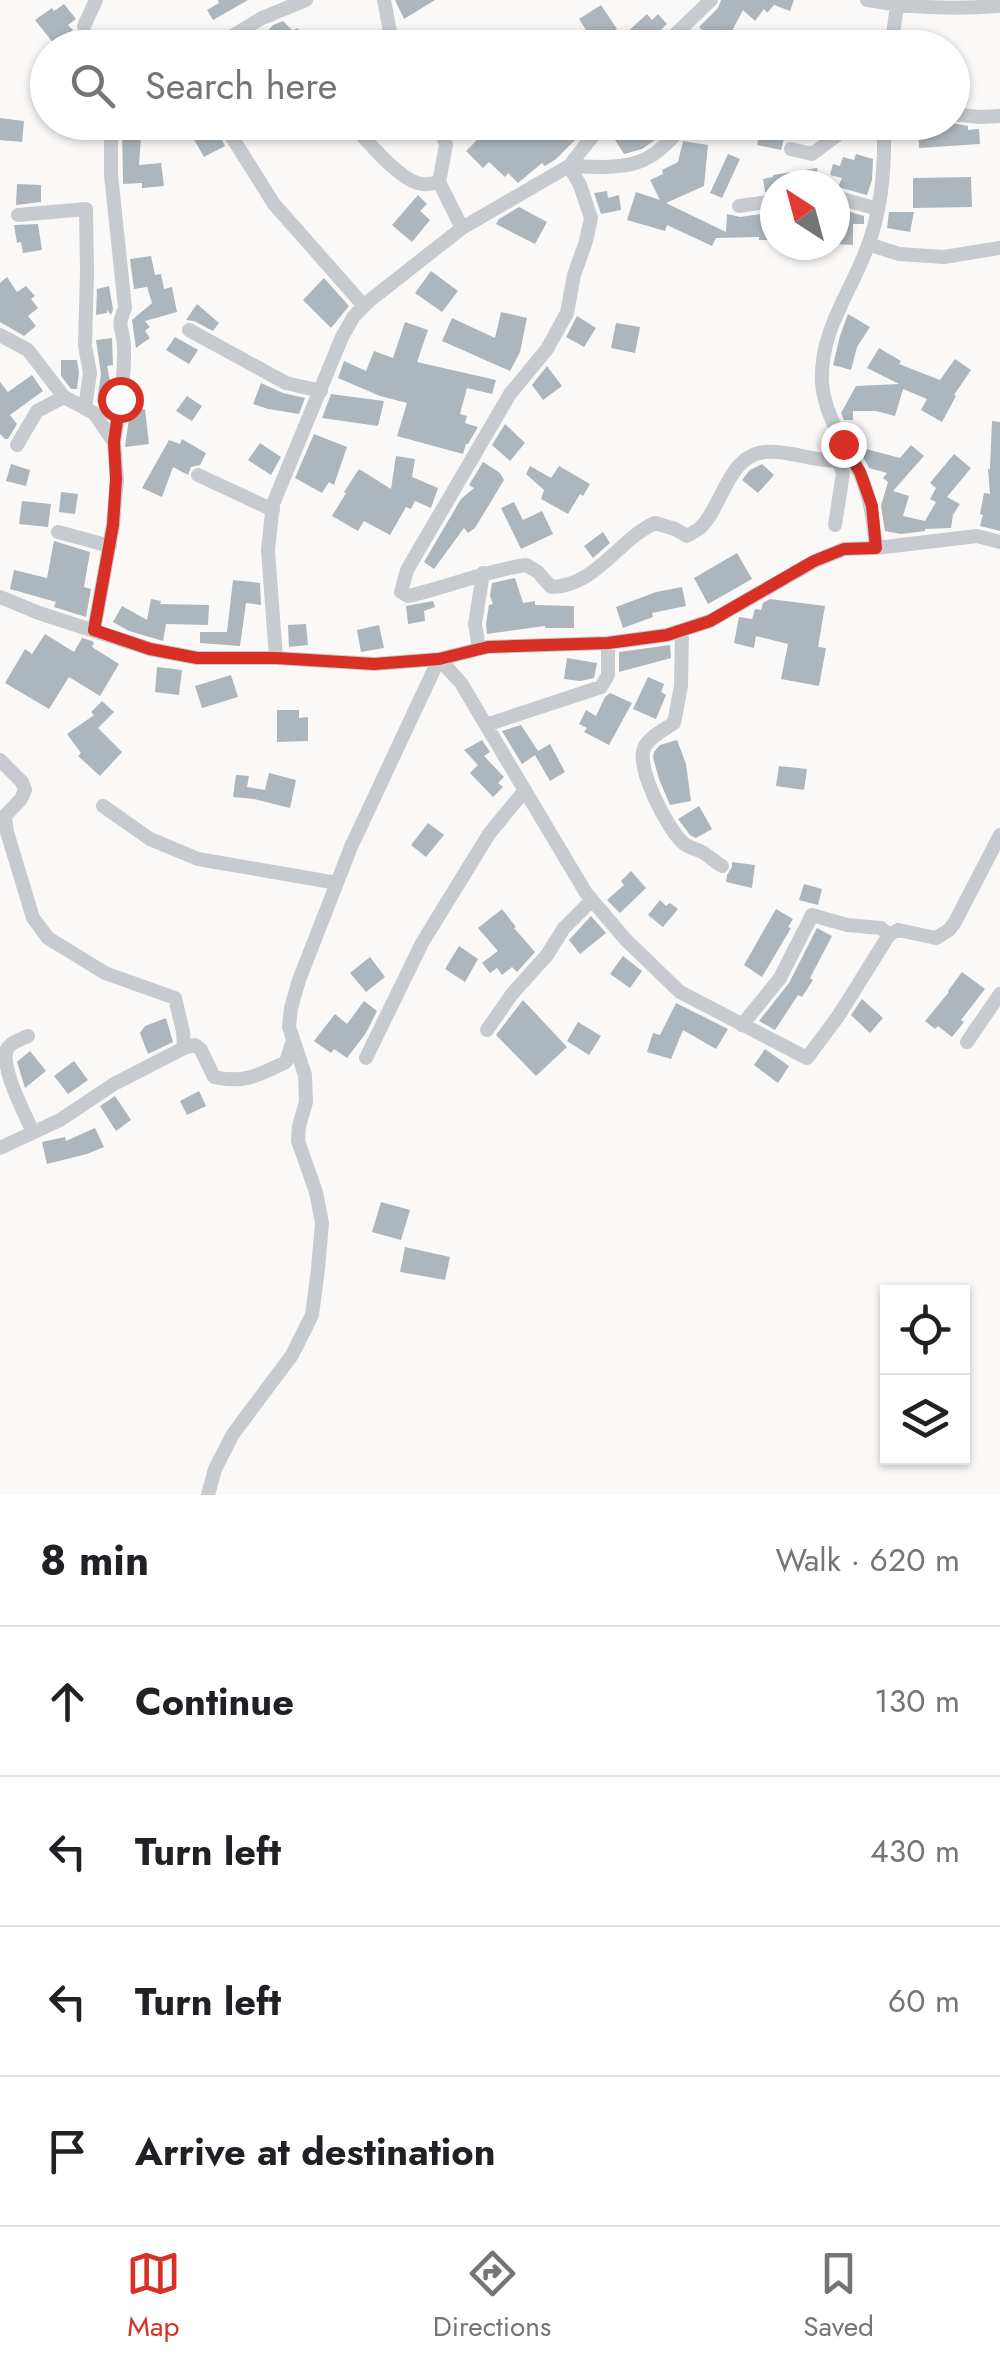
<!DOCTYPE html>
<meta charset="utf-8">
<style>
:root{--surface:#fff;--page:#f2f2f2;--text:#202124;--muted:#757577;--line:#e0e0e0;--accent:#d93025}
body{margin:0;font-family:Jost,sans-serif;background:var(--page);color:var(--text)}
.controls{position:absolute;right:30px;bottom:30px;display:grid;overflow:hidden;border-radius:0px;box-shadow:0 2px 8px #0004}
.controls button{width:90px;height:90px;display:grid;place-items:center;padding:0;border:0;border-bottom:2px solid var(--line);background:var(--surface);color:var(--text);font:50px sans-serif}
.compass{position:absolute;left:760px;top:170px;width:90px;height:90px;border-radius:50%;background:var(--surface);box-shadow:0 2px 8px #0004;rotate:324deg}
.stop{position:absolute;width:30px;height:30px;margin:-22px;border:8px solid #d93025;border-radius:50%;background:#fff}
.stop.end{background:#d93025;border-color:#fff;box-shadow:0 2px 10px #0008}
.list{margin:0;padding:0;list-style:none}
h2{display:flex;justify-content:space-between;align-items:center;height:130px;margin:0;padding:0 40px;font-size:42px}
h2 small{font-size:32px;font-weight:400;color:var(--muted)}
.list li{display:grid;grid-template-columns:65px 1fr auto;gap:30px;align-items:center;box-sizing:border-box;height:150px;padding:0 40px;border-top:2px solid var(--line)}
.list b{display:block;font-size:38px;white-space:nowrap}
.list em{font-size:32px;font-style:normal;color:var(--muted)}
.icon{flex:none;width:55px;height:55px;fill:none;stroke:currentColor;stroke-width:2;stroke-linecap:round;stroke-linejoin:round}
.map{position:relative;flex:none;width:1000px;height:1495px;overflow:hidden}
.search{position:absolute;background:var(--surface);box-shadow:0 2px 8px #0004;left:30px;right:30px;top:30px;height:110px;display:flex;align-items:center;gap:25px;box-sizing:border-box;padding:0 35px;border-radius:55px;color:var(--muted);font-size:38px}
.sheet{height:730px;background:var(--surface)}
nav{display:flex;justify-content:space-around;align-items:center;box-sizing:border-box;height:140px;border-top:2px solid var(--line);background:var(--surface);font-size:28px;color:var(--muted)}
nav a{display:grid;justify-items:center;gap:5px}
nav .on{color:var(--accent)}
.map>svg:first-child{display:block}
.building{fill:#adb6bc}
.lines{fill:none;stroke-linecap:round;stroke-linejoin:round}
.minor{stroke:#c7cbcf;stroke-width:14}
.route{stroke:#d93025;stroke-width:12}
</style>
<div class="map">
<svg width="1000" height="1495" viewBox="0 0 1000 1495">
<rect width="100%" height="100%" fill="#faf9f7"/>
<!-- building -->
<path class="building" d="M218 0H248L213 20 207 10 219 3Z
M395 0H435L404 19Z
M721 0H794L790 11 774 5 767 13 764 9 755 21 743 10 723 48H715L712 39 699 27 718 8Z
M64 4 76 19 68 25 73 30 54 44 35 20 52 8 54 11Z
M601 5 617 29 587 48H569L586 30 579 19Z
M647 14 652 20 658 14 667 24 641 48H637L625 34Z
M283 21 293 31 297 28 307 37 297 48H268L260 39 273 25Z
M0 118 24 121 22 142 0 140Z
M122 122H142L139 165 161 163 164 186 142 188V183L123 184Z
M202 122H213L225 146 204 157 192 136 205 129Z
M495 122H559L576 139 556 159 545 166 542 163 518 183 508 173 505 177 489 162 483 168 466 151Z
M615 122 619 126 626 122 633 134 645 125 655 140 642 149 624 154 610 132Z
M929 122H946L968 126V130L979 129 980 144 919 148 918 123Z
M762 123 787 127 781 150 757 145Z
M683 141 708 145 704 186 666 203 726 232 727 214 740 217 775 212V240H759V237L716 238 712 246 667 225 665 231 627 220 636 192 660 200 650 180 663 174 662 170 678 162Z
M728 154 740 159 722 198 710 193Z
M856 154 873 159 872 180 867 195 838 187 842 178 830 175 833 164 840 166 843 157 854 160Z
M817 168 820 185 775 184V191L765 192 763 179 773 177V175Z
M971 177 972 207 913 208V178Z
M17 184 41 185V202L16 205Z
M607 191 608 198 619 195 621 210 601 214 594 193Z
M418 195 427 204 420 211 430 220 412 242 392 225Z
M519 207 547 222 535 244 496 224 499 219Z
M835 211H847L864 216V224H853V245L835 244Z
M889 212H914L910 232 887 228Z
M38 224 42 250 23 253 21 242 17 243 14 225Z
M151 256 155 275 161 274 164 289 172 287 177 312 145 321 150 327 145 331 150 338 136 348 132 320 152 303 147 287 134 289 130 259Z
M431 271 458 291 442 312 415 293Z
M7 277 17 292 26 286 35 296 31 299 38 308 28 316 36 326 24 336 0 322V283Z
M324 278 349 306 331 328 303 300Z
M109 286 113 309 111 315 107 310V313L96 315 97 289Z
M197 304 219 323 213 331 194 321 186 320Z
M501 312 527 318 520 352 510 371 442 341 452 318 495 338Z
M848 314 870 327 857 347 851 370 833 365 840 336Z
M577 316 596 328 584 347 566 337Z
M405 322 428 330 417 362 496 380 492 394 467 388 460 414 467 416 465 423 478 427 468 444H466L463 454 397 436 407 403 380 396 338 378 344 361 366 371 374 351 393 358Z
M616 323 640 327 635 353 611 348Z
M175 337 198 350 189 364 166 350Z
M112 338 113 365 107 366 111 386 109 407 104 408 97 402 101 374 96 340Z
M879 348 901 361 899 364 940 380 955 359 971 370 954 395 956 396 942 422 921 410 927 399 903 389 895 416 876 411H853V420H844L841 413 856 386 899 384 867 368Z
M61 360H77L79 373 77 389H71L61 376Z
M547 366 562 386 543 400 532 385Z
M32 375 43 391 10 415 17 424 8 439H5L0 434V382L8 392Z
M261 383 283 393 305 398 299 414 268 409 253 404Z
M331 394 384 401 378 426 322 418Z
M187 396 202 406 192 421 176 411Z
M145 409 149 444 125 447 130 411Z
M992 421 1000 422V531L980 526 983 515 980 514 984 493 990 494 988 469H990Z
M505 424 525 443 510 461 492 445Z
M314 434 347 447 334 485 329 482 322 493 295 478Z
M182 439 206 453 200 465 191 467 188 475 173 467 162 497 142 488 169 440 180 444Z
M260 443 281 457 271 475 248 460Z
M911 445 924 456 893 491 909 496 903 516 925 521 936 502 930 499 936 488 930 483 954 454 971 468 947 497 960 504 953 515 951 528 925 529V531L901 534 885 531 881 506 888 482 883 478 887 473 869 468 861 453 862 448 900 458Z
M396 456 415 459 412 477 438 488 431 508 415 501 411 509 406 507 390 535 364 521 358 531 332 516 346 493 344 492 359 469 391 489Z
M483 462 500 473 504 480 475 528 468 533 464 528 434 569 424 562 461 499 474 488 469 485Z
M11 464 30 470 26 486 6 481Z
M762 464 774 475 758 493 742 480 750 470Z
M530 466 551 478 559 466 590 484 583 496 580 494 568 514 541 499 544 490 526 474Z
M61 492 78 494 75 514 59 512Z
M22 501 51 504 48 527 19 524Z
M514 502 523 520 542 511 553 534 521 549 501 508Z
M603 532 610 543 593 558 584 546Z
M54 541 90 552 84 587 91 589 86 617 54 607 56 602 10 589 14 570 47 578Z
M737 553 752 579 708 604 694 578Z
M515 578 523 603 535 601V605L574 606V628H545V626L487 634 486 624 489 605 493 604 490 596 492 583Z
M233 580 260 583 261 605 246 603 240 646 200 643V632H227Z
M682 587 686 606 652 613 653 617 623 628 616 607 656 592Z
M151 599 161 601 160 604 209 605 208 625 166 624 163 641 129 631 113 622 122 606 147 620Z
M770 599 825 606 818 647 826 648 819 686 781 679 788 644 756 636 754 648 734 643 739 617 752 619 755 609 761 610 763 603Z
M433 601 435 607 424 611 425 621 408 624 406 606Z
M306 624 308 645 289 647 288 625Z
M379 625 384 648 361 652 357 630Z
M45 634 74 652 82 638 92 641 94 643 92 647 119 664 100 696 69 677 49 709 5 683 25 649 32 654Z
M670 645 671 658 619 672V652Z
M567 658 597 663 594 678 580 681 564 679Z
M157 667 182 670 179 695 155 692Z
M231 675 238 697 202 708 195 686Z
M648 677 664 684 661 692 666 695 656 719 633 709Z
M610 693 632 703 609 745 584 732 587 728 579 724 586 710 596 716 605 697Z
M102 701 114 712 98 728 122 752 100 776 78 756 81 753 67 734 94 715 91 712Z
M277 710H299V718L308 717V741L277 742Z
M521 725 538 751 550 744 565 772 550 781 535 755 522 764 502 731Z
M482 740 490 752 484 756 504 777 498 783 503 787 493 797 470 773 478 765 464 750Z
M677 740 686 764 691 801 670 805 659 779 653 757 654 752 660 745Z
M779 766 807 769 804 790 776 786Z
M269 773 296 780 290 808 254 799 233 797 236 775 249 776 247 787 265 790Z
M699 806 712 829 696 838 690 835 678 819Z
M428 823 444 835 426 857 411 845Z
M732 862 755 865 752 888 726 882 727 875 732 867Z
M631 871 646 888 620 913 607 900 624 885 621 881Z
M804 884 822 889 818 905 799 900Z
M660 900 666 906 670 903 678 909 663 927 648 915Z
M502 909 516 927 514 928 535 952 517 972 512 967 502 975 497 968 490 973 482 963 498 951 478 928Z
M776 909 793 919 788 927 791 928 762 977 744 965Z
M591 916 606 933 580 954 569 940Z
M817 928 832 936 810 978 813 980 802 997 798 995 775 1030 759 1021 789 983Z
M459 946 478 959 465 982 445 969Z
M623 956 642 971 630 988 610 974Z
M370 957 385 977 366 992 350 973Z
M962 972 985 989 961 1020 964 1022 952 1037 938 1026 935 1029 925 1021 949 992 948 991Z
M862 999 883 1018 870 1033 851 1015Z
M523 1000 567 1047 536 1076 496 1035Z
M364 1001 377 1011 366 1033 347 1058 334 1049 331 1053 314 1041 335 1014 347 1024Z
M676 1003 728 1029 716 1049 683 1030 671 1059 647 1052 653 1033 660 1035Z
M166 1018 173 1042 148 1054 140 1033 145 1026Z
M578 1022 601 1036 589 1055 567 1041Z
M765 1049 789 1066 778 1083 754 1065Z
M30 1051 46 1071 25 1088 17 1062Z
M74 1061 88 1080 68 1094 54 1076Z
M199 1091 206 1106 187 1115 180 1101Z
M115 1096 131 1120 116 1131 100 1106Z
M95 1128 104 1147 87 1154 47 1164 42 1142 65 1137 66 1141Z
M381 1202 410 1210 401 1240 372 1232Z
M405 1247 450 1257 445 1280 400 1272Z"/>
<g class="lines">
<!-- minor -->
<path class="minor" d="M384 0 393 48
M867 0C912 9 955 9 1000 6
M84 26 96 0
M218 48 221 43 262 18 306 0
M661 48 711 0
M891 48 897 6
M952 114 980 117 1000 116
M111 122V175L125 308C116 329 123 326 124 346 125 377 119 411 114 442
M350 122C365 138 401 183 423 184 428 185 434 183 439 182
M438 122 446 145 439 182 462 228
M230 134 274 204 364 306
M791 149 812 154 855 122
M569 166 580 185 591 218 586 241 574 275 567 313 547 349 510 394 407 570 401 592 408 596C448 587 485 571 526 565L538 572 551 587C595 587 619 539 655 523L675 529 687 536C688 536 700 528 700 528 723 506 728 455 765 452 793 450 822 465 852 460
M569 166C623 168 650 171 683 124
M835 197 878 209
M739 206 775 201
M18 215 86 209 87 272 85 346 90 373 85 408
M868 244 899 254 944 257 1000 248
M189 330 286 383 321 391
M0 335 28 350 64 397 94 413 114 442 117 479 113 525 94 630
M17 445 37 411 64 397
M198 475 273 510
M835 525 843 473 839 462
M58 532 110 546
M876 548C873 522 871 498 860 474 846 444 824 416 822 382 820 334 846 299 863 258 882 215 885 169 884 122
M0 597 39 613 150 649 197 658H276L375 664 439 659 487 647 608 643 667 635 710 621 815 561 844 549 876 548 977 536 1000 542
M682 630 681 686 674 723C665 729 649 737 644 748 636 769 667 827 682 842 688 848 695 848 702 852 709 856 715 862 722 866
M479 649 475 624 483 573
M276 658 268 550 273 504 342 337 354 316 369 301 462 228 569 166 604 122
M486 725 601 687 608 675V643
M0 760 22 782 25 790 21 799 5 816 7 832 33 918 48 938 105 973 175 998 183 1032 184 1048
M103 806 150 839 198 859 337 883
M742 1025 780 978 812 915 847 925 881 928 889 935
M487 1030 512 994 547 955 564 928 592 900
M28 1036C21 1039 11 1042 7 1049 0 1068 25 1114 33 1132
M967 1042 1000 994
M366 1058 422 943 489 834 525 790
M0 1148 60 1120 114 1084 184 1048 195 1045 201 1050 214 1077C244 1084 259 1075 286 1062L293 1040
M208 1495 215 1469 233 1434 292 1355 312 1315 318 1269 322 1223 316 1192 298 1141 299 1126 306 1102 305 1075 289 1027 291 1008 299 980 351 847 439 659 461 683 586 893 626 940 680 992 807 1058 839 1015 889 935 898 930 936 938 949 930 955 922 1000 835"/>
</g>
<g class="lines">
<!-- route -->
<path class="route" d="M120 399 114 442 116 479 113 525 94 630 150 649 197 658H276L374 664 439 659 488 647 608 643 667 635 710 621 814 561 844 549 876 548 872 506 860 472 843 444"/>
</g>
</svg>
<div class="controls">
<button><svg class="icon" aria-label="locate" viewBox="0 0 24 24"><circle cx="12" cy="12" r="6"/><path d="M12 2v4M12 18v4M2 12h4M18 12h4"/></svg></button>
<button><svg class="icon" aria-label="layers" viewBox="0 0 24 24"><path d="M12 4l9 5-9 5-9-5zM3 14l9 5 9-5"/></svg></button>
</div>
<svg class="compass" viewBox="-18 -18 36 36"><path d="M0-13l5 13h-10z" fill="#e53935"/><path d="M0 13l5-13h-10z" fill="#757577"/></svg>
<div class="stop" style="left:120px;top:399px"></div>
<div class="stop end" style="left:843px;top:444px"></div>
<div class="search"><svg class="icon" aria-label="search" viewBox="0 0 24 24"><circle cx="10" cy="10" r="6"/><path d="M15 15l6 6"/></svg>Search here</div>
</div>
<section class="sheet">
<h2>8 min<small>Walk · 620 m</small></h2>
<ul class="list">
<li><svg class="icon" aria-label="ahead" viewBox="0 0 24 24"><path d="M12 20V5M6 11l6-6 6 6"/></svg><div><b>Continue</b></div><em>130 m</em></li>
<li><svg class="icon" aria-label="left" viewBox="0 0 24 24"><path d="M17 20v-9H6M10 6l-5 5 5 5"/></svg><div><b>Turn left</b></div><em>430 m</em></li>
<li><svg class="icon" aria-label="left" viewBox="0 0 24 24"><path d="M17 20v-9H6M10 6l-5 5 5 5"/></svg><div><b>Turn left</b></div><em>60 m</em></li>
<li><svg class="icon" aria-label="arrive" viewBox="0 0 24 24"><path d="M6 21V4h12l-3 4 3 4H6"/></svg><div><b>Arrive at destination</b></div></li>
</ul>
</section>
<nav>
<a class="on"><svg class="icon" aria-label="map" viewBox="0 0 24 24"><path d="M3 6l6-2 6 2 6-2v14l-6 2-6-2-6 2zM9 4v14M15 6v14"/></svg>Map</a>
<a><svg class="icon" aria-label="directions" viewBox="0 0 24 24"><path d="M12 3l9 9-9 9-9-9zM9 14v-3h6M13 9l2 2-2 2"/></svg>Directions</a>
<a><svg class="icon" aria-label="saved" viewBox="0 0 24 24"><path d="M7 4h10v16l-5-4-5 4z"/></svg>Saved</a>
</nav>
